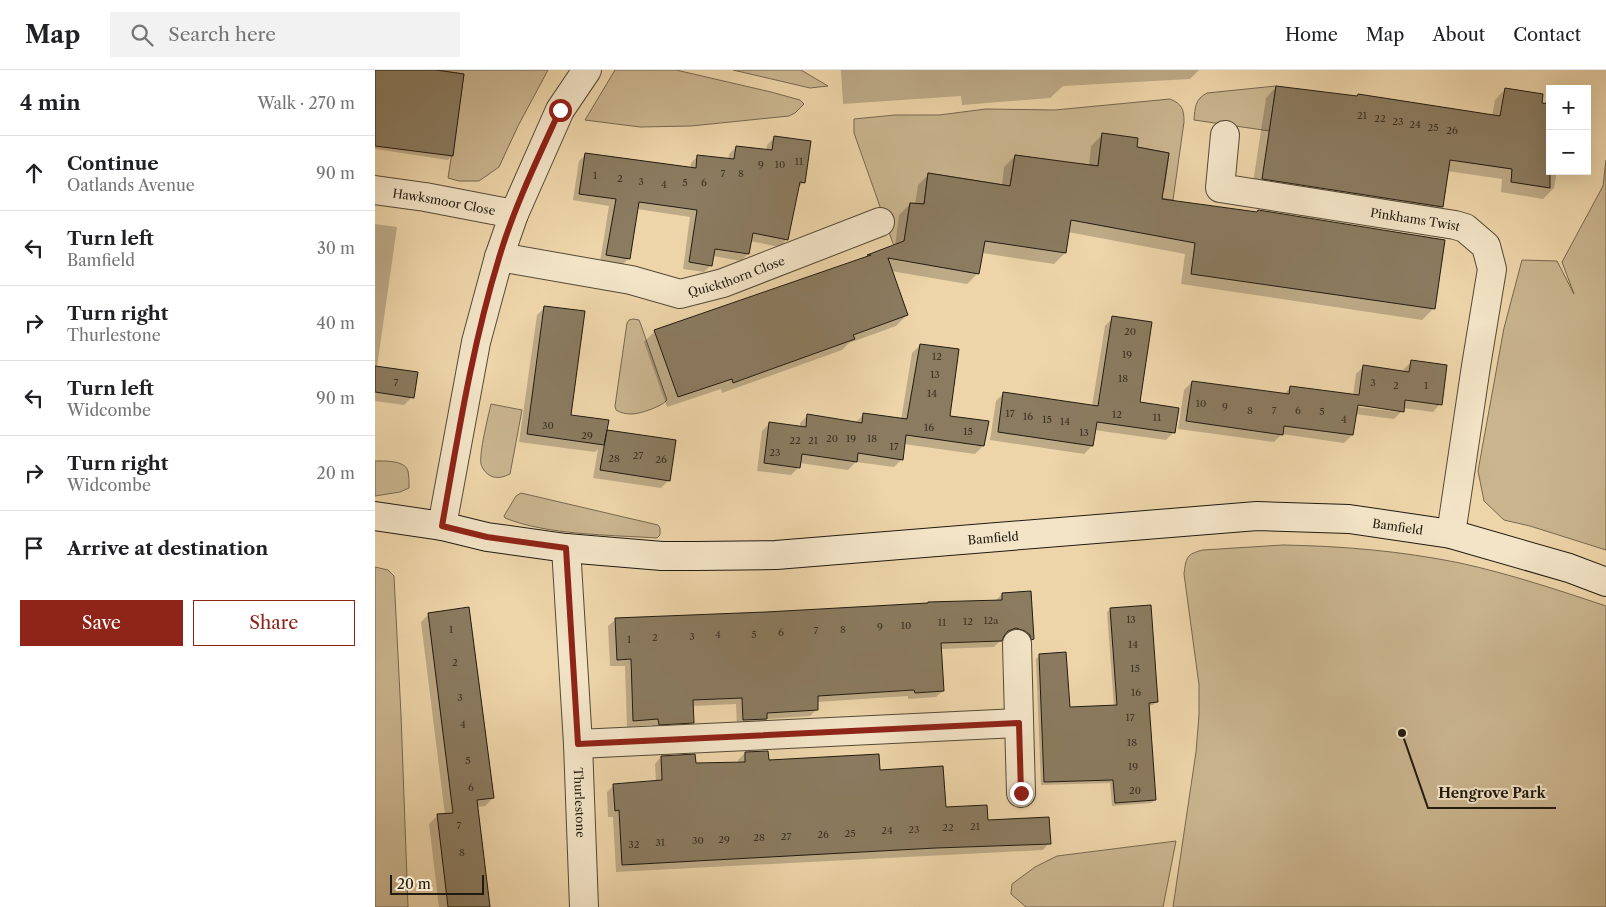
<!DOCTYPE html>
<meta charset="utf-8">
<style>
:root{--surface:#fff;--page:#f2f2f2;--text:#202124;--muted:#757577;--line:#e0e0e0;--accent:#8f2418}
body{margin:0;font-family:"Libre Caslon Text",serif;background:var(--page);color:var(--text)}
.controls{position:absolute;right:15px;top:15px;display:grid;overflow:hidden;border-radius:0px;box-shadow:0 5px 20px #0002}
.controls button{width:45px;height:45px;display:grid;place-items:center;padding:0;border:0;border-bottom:1px solid var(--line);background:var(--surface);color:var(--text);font:25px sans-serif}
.scale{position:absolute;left:15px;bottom:12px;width:94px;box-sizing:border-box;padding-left:5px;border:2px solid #211a10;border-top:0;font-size:14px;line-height:18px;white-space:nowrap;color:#211a10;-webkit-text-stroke:4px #f3e4c7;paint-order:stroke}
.stop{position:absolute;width:15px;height:15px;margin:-11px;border:4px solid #8f2418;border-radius:50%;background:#fff}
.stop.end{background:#8f2418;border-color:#fff;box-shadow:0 1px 5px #0008}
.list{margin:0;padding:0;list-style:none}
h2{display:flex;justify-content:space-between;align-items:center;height:65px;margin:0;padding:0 20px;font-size:21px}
h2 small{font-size:16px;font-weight:400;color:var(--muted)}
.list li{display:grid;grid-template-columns:32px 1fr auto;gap:15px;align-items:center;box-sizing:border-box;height:75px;padding:0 20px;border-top:1px solid var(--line)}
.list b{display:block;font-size:19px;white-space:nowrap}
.list p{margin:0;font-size:16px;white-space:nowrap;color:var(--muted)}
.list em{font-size:16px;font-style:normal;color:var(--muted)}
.actions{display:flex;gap:10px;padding:15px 20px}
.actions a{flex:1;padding:11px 0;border:1px solid var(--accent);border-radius:0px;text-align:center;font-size:18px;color:var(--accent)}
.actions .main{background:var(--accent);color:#fff}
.icon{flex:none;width:28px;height:28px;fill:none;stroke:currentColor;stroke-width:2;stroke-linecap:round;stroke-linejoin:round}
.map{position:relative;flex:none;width:1231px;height:837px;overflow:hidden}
header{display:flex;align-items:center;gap:30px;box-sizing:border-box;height:70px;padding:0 25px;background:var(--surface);border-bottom:1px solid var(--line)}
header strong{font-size:24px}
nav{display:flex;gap:28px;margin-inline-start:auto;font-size:18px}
.search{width:350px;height:45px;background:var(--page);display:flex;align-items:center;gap:12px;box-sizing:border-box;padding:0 18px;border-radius:0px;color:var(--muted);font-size:19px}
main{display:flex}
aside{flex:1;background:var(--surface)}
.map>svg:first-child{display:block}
.green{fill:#cab58f;stroke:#766850}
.shadow{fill:#0003;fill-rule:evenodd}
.building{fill:#8b7b60;stroke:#211a10}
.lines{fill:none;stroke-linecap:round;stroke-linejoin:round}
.street-casing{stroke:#544936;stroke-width:30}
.secondary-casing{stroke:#211a10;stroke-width:30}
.street{stroke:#f3e4c7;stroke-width:28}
.secondary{stroke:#f3e4c7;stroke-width:28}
.route{stroke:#8f2418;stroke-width:6}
.labels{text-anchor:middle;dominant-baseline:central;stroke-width:4;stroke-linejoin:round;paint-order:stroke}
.number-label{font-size:10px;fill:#3c3224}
.street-label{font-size:12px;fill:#211a10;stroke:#f3e4c7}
.leader{fill:none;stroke:#211a10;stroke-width:2}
.callout-dot{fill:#211a10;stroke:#f3e4c7;stroke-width:2}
.callout-label{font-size:14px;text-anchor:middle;font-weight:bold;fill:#211a10;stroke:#f3e4c7;stroke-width:4;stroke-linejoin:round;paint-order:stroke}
</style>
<header>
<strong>Map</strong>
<div class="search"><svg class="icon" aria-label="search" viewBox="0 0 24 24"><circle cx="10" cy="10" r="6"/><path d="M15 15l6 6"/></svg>Search here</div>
<nav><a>Home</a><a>Map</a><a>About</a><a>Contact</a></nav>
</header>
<main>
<aside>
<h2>4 min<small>Walk · 270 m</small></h2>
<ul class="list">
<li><svg class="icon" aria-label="ahead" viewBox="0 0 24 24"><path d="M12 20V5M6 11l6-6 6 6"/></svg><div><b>Continue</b><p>Oatlands Avenue</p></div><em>90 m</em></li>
<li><svg class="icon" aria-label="left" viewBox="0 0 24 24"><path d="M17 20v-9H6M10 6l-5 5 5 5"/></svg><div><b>Turn left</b><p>Bamfield</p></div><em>30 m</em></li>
<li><svg class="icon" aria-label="right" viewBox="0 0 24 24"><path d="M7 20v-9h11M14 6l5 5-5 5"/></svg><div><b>Turn right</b><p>Thurlestone</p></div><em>40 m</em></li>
<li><svg class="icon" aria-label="left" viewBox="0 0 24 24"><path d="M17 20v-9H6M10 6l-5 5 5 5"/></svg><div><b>Turn left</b><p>Widcombe</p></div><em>90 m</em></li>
<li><svg class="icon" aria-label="right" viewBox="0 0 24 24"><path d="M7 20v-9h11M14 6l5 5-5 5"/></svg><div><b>Turn right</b><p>Widcombe</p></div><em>20 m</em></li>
<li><svg class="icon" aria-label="arrive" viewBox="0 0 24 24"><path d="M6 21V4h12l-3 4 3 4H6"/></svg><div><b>Arrive at destination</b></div></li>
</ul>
<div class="actions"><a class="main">Save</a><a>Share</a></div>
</aside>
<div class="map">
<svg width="1231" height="837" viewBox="0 0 1231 837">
<rect width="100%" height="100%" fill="#edd5a9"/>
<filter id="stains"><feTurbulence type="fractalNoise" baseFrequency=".004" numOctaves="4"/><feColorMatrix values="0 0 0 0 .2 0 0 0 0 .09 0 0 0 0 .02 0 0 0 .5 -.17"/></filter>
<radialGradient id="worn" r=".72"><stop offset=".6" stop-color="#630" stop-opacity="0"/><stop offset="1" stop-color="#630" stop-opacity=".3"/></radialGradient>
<!-- green -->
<path class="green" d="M62 0H173L143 56 124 97 104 111H84L73 108 89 4Z
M240 0H301L396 22 425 30 429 34 420 43 414 46 316 56 265 57 210 50Z
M358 0H426L453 16 435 18Z
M901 16 895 61 819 50C820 38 820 29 832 23Z
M795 29C807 34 809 39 809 52L798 130 784 128 789 119 794 83 762 77 727 63 723 96 708 94 706 102 674 90 640 85 635 116 553 103 549 134 535 133 528 180 520 179 479 63V49L520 45H564L611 39 680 40Z
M1231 90V480L1155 456 1129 450 1109 431 1103 401 1129 258 1147 190 1182 191 1199 224 1187 192 1228 116Z
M258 249 264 250 266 255 292 330C288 336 265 344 257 344 251 344 246 343 241 340L240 336 252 253 254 250Z
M116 334 147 340 135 404C129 407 122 409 116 406 111 404 107 398 106 394 104 383 113 347 116 334Z
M0 391C9 391 30 390 33 401 34 406 34 413 34 418L25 422 0 426Z
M146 423 283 455 285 458V465L282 468C236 465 172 465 130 448L129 446 141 426Z
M908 475C967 476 1026 481 1085 493 1135 504 1183 520 1231 536V837H798L821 682 824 645V615L809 504C811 488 811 484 828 480Z
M0 497 13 500 19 506 26 645 33 837H0Z
M801 771 788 837H651L636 824 637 814 660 797 682 786Z"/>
<!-- shadow -->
<path class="shadow" d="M0 0H54L87 5 76 86 73 90 0 79Z
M466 0H824L815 9 688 16 675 28 587 35 586 26 468 34Z
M901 17 1117 46 1120 30 1130 19 1166 34 1175 101H1182L1179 118 1168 129 1126 122 1127 109 1072 101 1067 137 1056 147 877 119 891 28Z
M727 65 760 78 786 130 1058 239 1047 250 806 214 810 184 693 162 690 183 679 194 607 183 603 203 592 214 516 201 532 245 521 256 474 273 467 280 347 323 346 319 292 337 269 272 280 261 490 189 492 186 520 176 524 145 535 134H540L543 115 554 104 627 116 629 97 640 86 714 96 716 76Z
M399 68 429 112 423 118 412 169 405 177 375 171 373 184 366 191 338 186 336 195 329 202 308 199 315 147 262 139 254 188 247 195 225 192 234 136 198 130 204 91 211 84 315 99 316 93 323 86 353 90 354 84 361 77 391 81 392 75Z
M0 154 22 157 2 297 37 327 29 335 0 331Z
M170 237 194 346 230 364 233 362 294 410 286 418 218 408 223 379 220 382 144 372 162 245Z
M738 248 764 333 799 362 791 370 719 360 717 376 709 384 615 370 621 331 629 323 717 336 730 256Z
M545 275 573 347 608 376 600 384 529 374 527 389 519 397 481 392 473 400 425 393 424 397 416 405 382 401 387 361 395 353 425 357V353L433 345 480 353 489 344 526 350 537 283Z
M1037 291 1065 334 1058 342 1028 338 1027 341 1019 349 980 344 977 365 969 373 907 364 899 372 803 359 809 320 817 312 909 324 916 317 978 326 981 304 989 296 1028 302 1029 299ZM977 333 1023 340V342L976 336Z
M655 522 658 569 651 576 634 565 627 567 626 570 619 577 566 579 568 621 561 627 533 629V626L442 632V639L435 646 391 649 384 656 362 657 361 634 317 636 318 652 311 659 277 661V655L252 657 250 596H235L233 556 240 550 620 531 627 524ZM644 557 652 561V564Z
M736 539 782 632 778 635 773 636 780 730 776 733 737 736 735 713 666 715 661 589 665 585 693 638 739 637 732 542Z
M54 544 118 728 110 736 102 737 114 837H64L54 754 62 746 70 745 46 552Z
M370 683 393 691 504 701 570 738 612 751 674 773 668 780 241 802 238 747H233L232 722 239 715 281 712 280 694 286 687 320 695 364 693 363 690Z"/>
<!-- building -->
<path class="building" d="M0 0H61L89 4 78 86 0 76Z
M901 16 982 26 983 24 1125 46 1130 18 1168 24 1167 33 1175 34V118L1136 112 1137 99 1075 90 1068 137 887 109Z
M727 63 763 68 762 77 794 83 787 129 882 142 883 140 1070 170 1060 239 816 204 820 173 696 150 691 183 610 171 604 204 513 188 533 245 478 265 480 269 391 301 358 313 357 309 303 327 279 260 496 185H492L529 171 535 133 549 134 553 103 635 116 640 85 723 96Z
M399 66 436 71 430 113 425 112 413 170 378 163 374 184 340 179 337 196 314 192 322 140 264 132 255 189 231 185 241 129 204 124 210 83 321 98 322 85 359 89 361 76 397 80Z
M169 236 210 241 196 345 234 350 229 375 152 364Z
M737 246 777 252 765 332 804 338 800 363 722 352 718 376 623 362 628 322 723 336Z
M545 274 584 279 575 346 614 351 609 376 531 365 528 390 483 383 482 392 427 384 425 398 389 393 394 352 431 357 432 344 487 353 488 343 532 349Z
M1036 290 1072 295 1067 335 1030 330 1029 342 983 335 978 365 909 356 908 365 811 351 817 311 914 324 915 316 984 325 988 295 1034 302Z
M0 296 43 302 39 328 0 322Z
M232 360 301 370 295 411 225 400Z
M656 521 659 569 656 570 655 565 650 561 641 558 633 561 629 566 627 571 566 573 569 621 540 623 539 620 443 626V640L392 643V649L368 650 367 628 318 630 319 653 284 655 283 649 258 651 256 589 242 590 240 548 391 542 553 533V532L627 530V523Z
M776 535 783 632 774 633 781 730 740 733 738 710 669 712 664 584 691 582 695 637 742 635 735 538Z
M94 537 119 728 102 730 115 837H73L62 744 78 743 53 543Z
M393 681 394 690 504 684 505 700 568 696 571 737 612 735 613 750 674 747 676 774 561 778 247 795 244 740 240 741 238 714 287 710 286 686 320 684 321 693 370 692V682Z"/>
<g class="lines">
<!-- street casing -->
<g class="street-casing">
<g id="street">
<path id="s1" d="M850 65 845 118 1080 155 1090 158 1111 176 1117 199 1101 296 1076 464"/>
<path id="s2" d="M0 120 50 127 139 144"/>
<path id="s3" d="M124 187 256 210 305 224 348 213 505 152"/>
<path d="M67 456 101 272 124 187 139 144 185 40 212 0"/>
<path id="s4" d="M191 478 203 674 209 837"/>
<path d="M642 574 646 723"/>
<path d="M203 674 644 653"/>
</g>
</g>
<!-- secondary casing -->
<g class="secondary-casing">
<g id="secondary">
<path id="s5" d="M0 446 67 456 112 467 191 478 287 486H321L401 485 882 446 974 449 1076 464 1194 498 1231 512"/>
</g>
</g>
<!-- street -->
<use href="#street" class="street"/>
<!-- secondary -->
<use href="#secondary" class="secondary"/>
</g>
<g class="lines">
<!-- route -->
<path class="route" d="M185 40C163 88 139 137 124 188 97 276 83 366 67 456L112 467 191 478 203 674 644 653 646 723"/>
</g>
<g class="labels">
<!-- number labels -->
<g class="number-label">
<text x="987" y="45">21</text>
<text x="1005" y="48">22</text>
<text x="1023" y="51">23</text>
<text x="1040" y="54">24</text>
<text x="1058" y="57">25</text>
<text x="1077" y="60">26</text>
<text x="424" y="91">11</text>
<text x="386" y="94">9</text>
<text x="405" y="94">10</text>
<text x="348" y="103">7</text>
<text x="366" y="103">8</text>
<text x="220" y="105">1</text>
<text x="245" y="108">2</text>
<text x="266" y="111">3</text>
<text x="310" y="112">5</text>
<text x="329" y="112">6</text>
<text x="289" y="114">4</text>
<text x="755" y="261">20</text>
<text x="752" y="284">19</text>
<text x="562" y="286">12</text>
<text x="560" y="304">13</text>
<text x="748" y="308">18</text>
<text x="21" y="312">7</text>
<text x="998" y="312">3</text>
<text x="1021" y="315">2</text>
<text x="1051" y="315">1</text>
<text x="557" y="323">14</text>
<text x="826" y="333">10</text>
<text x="850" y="336">9</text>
<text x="875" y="340">8</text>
<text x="899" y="340">7</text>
<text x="923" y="340">6</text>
<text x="947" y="341">5</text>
<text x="635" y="343">17</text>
<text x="742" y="344">12</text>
<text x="653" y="346">16</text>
<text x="782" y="347">11</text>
<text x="672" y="349">15</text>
<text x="969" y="349">4</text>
<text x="690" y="351">14</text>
<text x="173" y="355">30</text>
<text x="554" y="357">16</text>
<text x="593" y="361">15</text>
<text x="709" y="362">13</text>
<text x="212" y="365">29</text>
<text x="457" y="368">20</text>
<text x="476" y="368">19</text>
<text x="497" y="368">18</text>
<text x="420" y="370">22</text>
<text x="438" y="370">21</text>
<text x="519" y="376">17</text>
<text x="400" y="382">23</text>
<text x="263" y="385">27</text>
<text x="239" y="388">28</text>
<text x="286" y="389">26</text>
<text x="756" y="549">13</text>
<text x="616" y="550">12a</text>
<text x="593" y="551">12</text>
<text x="567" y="552">11</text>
<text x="531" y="555">10</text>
<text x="505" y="556">9</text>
<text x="76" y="559">1</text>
<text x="468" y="559">8</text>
<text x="441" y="560">7</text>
<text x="406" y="562">6</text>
<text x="343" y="564">4</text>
<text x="379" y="564">5</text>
<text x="317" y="566">3</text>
<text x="280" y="567">2</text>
<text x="254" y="569">1</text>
<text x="758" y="574">14</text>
<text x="80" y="592">2</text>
<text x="760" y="598">15</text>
<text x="761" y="622">16</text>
<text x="85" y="627">3</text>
<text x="755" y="647">17</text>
<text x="88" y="654">4</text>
<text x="757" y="672">18</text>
<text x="93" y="690">5</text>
<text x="758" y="696">19</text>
<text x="96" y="717">6</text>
<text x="760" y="720">20</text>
<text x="84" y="755">7</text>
<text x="600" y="756">21</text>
<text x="573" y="757">22</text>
<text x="539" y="759">23</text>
<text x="512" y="760">24</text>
<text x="475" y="763">25</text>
<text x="448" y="764">26</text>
<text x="411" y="766">27</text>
<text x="384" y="767">28</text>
<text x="349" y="769">29</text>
<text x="323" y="770">30</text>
<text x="285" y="772">31</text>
<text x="259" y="774">32</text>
<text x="87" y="782">8</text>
</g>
<!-- street labels -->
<g class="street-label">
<text stroke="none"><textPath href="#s2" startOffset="70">Hawksmoor Close</textPath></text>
<text stroke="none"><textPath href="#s1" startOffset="251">Pinkhams Twist</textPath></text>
<text stroke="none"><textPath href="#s3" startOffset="244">Quickthorn Close</textPath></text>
<text stroke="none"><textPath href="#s5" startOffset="1028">Bamfield</textPath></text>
<text stroke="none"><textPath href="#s5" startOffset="622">Bamfield</textPath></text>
<text stroke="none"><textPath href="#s4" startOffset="255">Thurlestone</textPath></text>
</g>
</g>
<!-- callouts -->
<path class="leader" d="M1027 663L1053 738H1181"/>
<circle class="callout-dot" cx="1027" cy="663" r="5"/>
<g class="callout-label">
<text x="1117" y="728">Hengrove Park</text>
</g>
<rect width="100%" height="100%" filter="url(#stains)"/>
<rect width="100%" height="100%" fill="url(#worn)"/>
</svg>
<div class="controls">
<button>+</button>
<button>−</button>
</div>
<div class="scale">20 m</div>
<div class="stop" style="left:185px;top:40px"></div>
<div class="stop end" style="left:646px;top:723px"></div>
</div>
</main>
